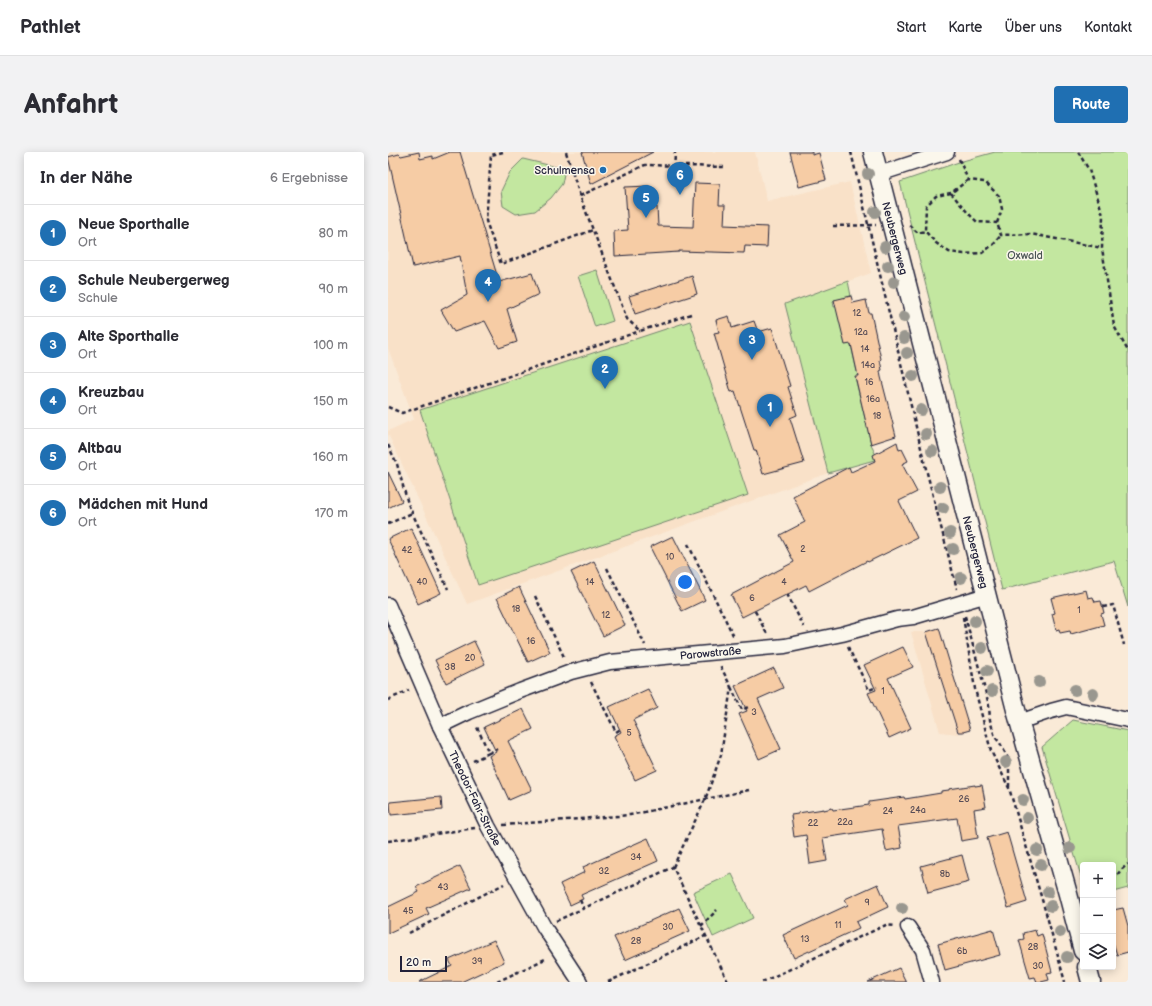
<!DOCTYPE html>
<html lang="de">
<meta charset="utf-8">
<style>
:root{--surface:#fff;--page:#f2f2f3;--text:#2b2b33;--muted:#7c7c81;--line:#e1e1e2;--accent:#1f6fb2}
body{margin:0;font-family:"Balsamiq Sans",sans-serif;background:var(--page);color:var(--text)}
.controls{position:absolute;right:12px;bottom:12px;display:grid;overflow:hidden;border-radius:4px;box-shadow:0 2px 10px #0003}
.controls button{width:36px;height:36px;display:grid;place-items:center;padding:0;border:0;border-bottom:1px solid var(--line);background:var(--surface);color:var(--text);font:20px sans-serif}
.scale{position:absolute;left:12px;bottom:10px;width:47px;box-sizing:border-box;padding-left:4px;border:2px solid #22223b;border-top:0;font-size:11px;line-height:14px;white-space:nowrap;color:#22223b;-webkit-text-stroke:3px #fbf7ec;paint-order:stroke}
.you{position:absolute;left:297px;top:430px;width:14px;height:14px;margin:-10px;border:3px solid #fff;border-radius:50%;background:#1a73e8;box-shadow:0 0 0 6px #1a73e833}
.badge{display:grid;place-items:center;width:26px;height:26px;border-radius:50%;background:var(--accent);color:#fff;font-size:13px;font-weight:700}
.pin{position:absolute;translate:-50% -33px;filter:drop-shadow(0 1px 2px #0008)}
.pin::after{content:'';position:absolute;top:21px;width:14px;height:12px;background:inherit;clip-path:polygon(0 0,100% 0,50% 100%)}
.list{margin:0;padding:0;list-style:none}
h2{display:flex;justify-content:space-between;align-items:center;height:52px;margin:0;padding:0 16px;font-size:17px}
h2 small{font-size:13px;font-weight:400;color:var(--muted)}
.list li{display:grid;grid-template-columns:26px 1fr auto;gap:12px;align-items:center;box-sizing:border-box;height:56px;padding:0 16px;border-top:1px solid var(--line)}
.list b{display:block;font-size:15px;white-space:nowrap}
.list p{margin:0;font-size:13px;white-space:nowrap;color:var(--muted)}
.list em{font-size:13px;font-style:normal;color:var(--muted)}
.icon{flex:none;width:22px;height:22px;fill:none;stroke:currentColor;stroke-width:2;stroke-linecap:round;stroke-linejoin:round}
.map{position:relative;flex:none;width:740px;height:830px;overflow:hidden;border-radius:4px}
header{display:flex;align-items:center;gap:24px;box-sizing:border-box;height:56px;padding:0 20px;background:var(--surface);border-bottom:1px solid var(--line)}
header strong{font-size:19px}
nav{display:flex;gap:22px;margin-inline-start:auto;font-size:14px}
.intro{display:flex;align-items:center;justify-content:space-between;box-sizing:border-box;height:96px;padding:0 24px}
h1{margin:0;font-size:28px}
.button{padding:10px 18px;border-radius:4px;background:var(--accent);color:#fff;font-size:14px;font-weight:700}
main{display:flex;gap:24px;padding:0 24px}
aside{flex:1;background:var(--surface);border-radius:4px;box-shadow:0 2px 10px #0003}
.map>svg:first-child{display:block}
.built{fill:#f9e1c8}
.green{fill:#c3e7a0;stroke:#72846e}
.building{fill:#f6cca5;stroke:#22223b}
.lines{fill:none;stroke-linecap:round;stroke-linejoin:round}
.minor-casing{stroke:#22223b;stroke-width:17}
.tertiary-casing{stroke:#22223b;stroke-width:21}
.path{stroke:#22223b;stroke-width:2.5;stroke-dasharray:4 3;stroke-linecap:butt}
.minor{stroke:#fbf7ec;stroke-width:14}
.tertiary{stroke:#fbf7ec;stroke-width:18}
.tree{fill:#99978f}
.poi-dot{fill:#1f6fb2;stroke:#fbf7ec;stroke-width:1.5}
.labels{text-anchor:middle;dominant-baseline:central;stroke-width:3;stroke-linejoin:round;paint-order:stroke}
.number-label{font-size:9px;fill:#574c56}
.poi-label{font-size:11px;fill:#22223b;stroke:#fbf7ec;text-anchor:end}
.street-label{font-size:11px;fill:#22223b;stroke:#fbf7ec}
.park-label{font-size:11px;fill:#4a5354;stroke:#fbf7ec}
</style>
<header>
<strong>Pathlet</strong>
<nav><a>Start</a><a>Karte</a><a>Über uns</a><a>Kontakt</a></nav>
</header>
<div class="intro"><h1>Anfahrt</h1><a class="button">Route</a></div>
<main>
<aside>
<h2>In der Nähe<small>6 Ergebnisse</small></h2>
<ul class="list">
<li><span class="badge">1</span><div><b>Neue Sporthalle</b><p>Ort</p></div><em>80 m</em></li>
<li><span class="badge">2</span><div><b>Schule Neubergerweg</b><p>Schule</p></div><em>90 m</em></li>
<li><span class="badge">3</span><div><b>Alte Sporthalle</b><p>Ort</p></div><em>100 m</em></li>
<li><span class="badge">4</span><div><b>Kreuzbau</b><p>Ort</p></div><em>150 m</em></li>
<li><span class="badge">5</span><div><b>Altbau</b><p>Ort</p></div><em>160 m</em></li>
<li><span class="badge">6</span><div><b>Mädchen mit Hund</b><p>Ort</p></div><em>170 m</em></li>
</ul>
</aside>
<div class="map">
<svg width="740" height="830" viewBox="0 0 740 830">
<rect width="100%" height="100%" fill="#faead7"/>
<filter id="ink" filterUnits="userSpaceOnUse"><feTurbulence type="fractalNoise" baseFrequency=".025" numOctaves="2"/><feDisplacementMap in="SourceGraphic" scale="8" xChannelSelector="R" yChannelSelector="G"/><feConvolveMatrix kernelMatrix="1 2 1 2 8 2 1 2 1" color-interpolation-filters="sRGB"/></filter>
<g filter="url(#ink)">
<!-- built -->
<path class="built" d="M0 0H367L379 49 462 30 483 121 397 152 440 321 79 452 0 282V279L26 267 0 196Z
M523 480H538L570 582 552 580Z"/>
<!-- green -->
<path class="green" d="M607 0H740V455L726 409 614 438 512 30 571 10Z
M135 7 177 17 174 32 163 46 147 59 128 62 115 54 113 39 122 20Z
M209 118 225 169 207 175 190 124Z
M460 129 463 144 445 149 446 155 454 153 470 224 467 225 484 295 490 307 440 321 397 152Z
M302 169 360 343 90 433 32 258Z
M685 568 740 579V736L725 740V713H695V731L654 595Z
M344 722 365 766 325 785 305 740Z"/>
<!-- building -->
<path class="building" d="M31 0 32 7 45 4V7L62 0H72L111 130 144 121 151 142 119 157 129 190 111 196 97 169 66 180 53 158 79 143 72 104 25 115 0 5 11 2 13 4Z
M194 0H265L203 32Z
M402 0H424V3L431 1 438 28 411 35Z
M307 31 332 32 331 53H337L336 73 380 75 379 95 357 94 356 101 291 99V100L227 104 226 79 240 78 237 35 261 34 262 55H269L270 74 305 75Z
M304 124 309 142 247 162 241 144Z
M463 144 465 151 478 148 481 161H483L493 207 492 208 494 218 492 219 493 225 508 284 483 292 467 224H470L463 192 457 193 446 148Z
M341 164 344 176 366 169 370 180 384 176 402 234 400 235 409 263 402 266 416 311 375 322 368 298H366L347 239 343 240 326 181 331 180 328 168Z
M509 290 511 298 514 297 520 309 514 312 529 340 511 349 529 386 480 410 479 409 421 439 418 433 354 465 343 443 406 410 392 383 417 370 405 344 461 315 463 320 487 309 485 303Z
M0 320 14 349 0 356Z
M23 376 53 441 30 452 0 387Z
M285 384 317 448 294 459 262 395Z
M206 409 237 473 215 484 183 420Z
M131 435 162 500 140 510 109 446Z
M698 438 700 446 705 445 707 450 713 449 716 461 713 462 716 473 683 482 682 479 672 481 671 477 668 478 664 462 667 461 663 446Z
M551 476 582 578 575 580H570L538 480Z
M86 489 97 512 58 531 47 508Z
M515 495 525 515 500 526 523 576 501 586 480 541 488 538 476 513Z
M386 516 395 536 370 547 393 597 371 607 351 562 359 559 347 534Z
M260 537 269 556 245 568 269 618 247 628 226 584 233 580 221 555Z
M135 557 145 577 120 589 144 638 121 648 101 604 108 600 96 575Z
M587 633V634L594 633 598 655 586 657 590 686 573 689 569 666 510 674 514 696 498 699 494 677 435 686 439 709 422 712 418 683 406 685 403 663 410 662V661L436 657V658L444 656 445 658 481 653V650L516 645 517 647 553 641V639L561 638V637Z
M53 645 54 658 3 663 2 650Z
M619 680 639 750 620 756 599 686Z
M260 686 270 709 193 743 195 747 182 753 172 732 197 720 195 715Z
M574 703 581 730 540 741 533 714Z
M72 714 83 736 38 756 41 762 0 781V755L31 740 28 735Z
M490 732 500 755 468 770 471 776 406 806 395 783 460 753 457 747Z
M291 756 302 779 237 808 226 785Z
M735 756 740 774V800L729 803 725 790V758Z
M605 777 612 803 557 818 550 792Z
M647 778 649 784 654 782 664 820 659 821 661 828 653 830H649L647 825 642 826 631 788 636 787 635 781Z
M106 788 116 810 73 830H31L64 814 61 808Z
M511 816 518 830H480Z"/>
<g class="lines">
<!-- minor casing -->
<g class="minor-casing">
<g id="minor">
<path d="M491 22 559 0"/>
<path id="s1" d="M0 453 52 574 100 674 156 775 192 830"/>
<path d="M631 570 663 559 678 555 740 568"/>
<path id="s2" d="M52 574 81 560 132 539 183 520 222 510 397 494 454 482 509 467 525 465 599 443"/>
<path d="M520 775 535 798 544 830"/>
</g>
</g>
<!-- tertiary casing -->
<g class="tertiary-casing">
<g id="tertiary">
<path id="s3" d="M485 0 628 558 680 742 695 799"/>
<path d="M699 815 703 830"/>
</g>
</g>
<!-- path -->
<path class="path" d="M115 0 103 3 98 69 113 112 205 78
M178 0 192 44
M463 0 537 313 569 437
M690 0 701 18 715 63 714 96 726 174 740 199
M571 7 580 28 597 30 611 44 614 57 609 71 613 83 643 82 714 96
M286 23 287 0
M580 28 563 41 580 61 589 70 609 71
M563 41 548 44 538 54 537 79 548 91 561 100 576 102 594 101 606 92 613 83
M521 73 530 81 537 79
M445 74 488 73
M303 162 252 179 239 167 192 44 257 13 336 15
M0 255 14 261 252 179
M0 293 9 312 20 352 60 437
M0 372 24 361
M300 392 346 485
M219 416 257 493
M399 442 416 475
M147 444 177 507
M715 455 725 453 736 493
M367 459 379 482
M577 464 601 553 602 568 607 585 612 591 621 608V636
M575 465 587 537 603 599 621 636 660 768 677 830
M460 495 481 538 489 535
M203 530 228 580 234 576
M343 535 354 558 360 555
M0 548 21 538
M101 601 109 597
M85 609 101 601 88 573
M115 673 242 663 361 638
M0 689 87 676
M285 715 317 648 333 603 343 535 332 513
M725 728 733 718 740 712
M192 748 196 757
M168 769 285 715 340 830
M313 774 329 758
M21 781 116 732
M109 830 159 806
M220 830 317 784
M374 830 498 773 507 774"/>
<!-- minor -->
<use href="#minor" class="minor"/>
<!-- tertiary -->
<use href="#tertiary" class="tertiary"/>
</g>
<!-- trees -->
<g class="tree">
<circle cx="480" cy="22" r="6"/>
<circle cx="487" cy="60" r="6"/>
<circle cx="497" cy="95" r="6"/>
<circle cx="500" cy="114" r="6"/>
<circle cx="506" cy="130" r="6"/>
<circle cx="516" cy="165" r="6"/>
<circle cx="516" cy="186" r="6"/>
<circle cx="519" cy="201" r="6"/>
<circle cx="525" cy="224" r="6"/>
<circle cx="533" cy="258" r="6"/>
<circle cx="538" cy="282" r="6"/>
<circle cx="544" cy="299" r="6"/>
<circle cx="552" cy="335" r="6"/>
<circle cx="555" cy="356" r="6"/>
<circle cx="562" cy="381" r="6"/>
<circle cx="565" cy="397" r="6"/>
<circle cx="573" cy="426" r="6"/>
<circle cx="587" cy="469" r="6"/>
<circle cx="594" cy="496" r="6"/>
<circle cx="599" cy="519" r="6"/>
<circle cx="651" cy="530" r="6"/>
<circle cx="687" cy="538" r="6"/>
<circle cx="604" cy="539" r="6"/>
<circle cx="705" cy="542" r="6"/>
<circle cx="618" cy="610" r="6"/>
<circle cx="635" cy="648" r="6"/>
<circle cx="639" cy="666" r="6"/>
<circle cx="682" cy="696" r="6"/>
<circle cx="649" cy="698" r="6"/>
<circle cx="653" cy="713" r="6"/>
<circle cx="660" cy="740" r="6"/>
<circle cx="663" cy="754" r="6"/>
<circle cx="514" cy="756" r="6"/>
<circle cx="672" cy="780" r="6"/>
<circle cx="679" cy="805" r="6"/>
</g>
</g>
<!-- markers -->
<circle class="poi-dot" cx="215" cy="18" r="4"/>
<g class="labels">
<!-- number labels -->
<g class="number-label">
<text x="469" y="161">12</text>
<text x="473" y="180">12a</text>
<text x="477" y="197">14</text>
<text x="480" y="213">14a</text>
<text x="481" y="230">16</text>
<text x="485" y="247">16a</text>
<text x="489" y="264">18</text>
<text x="415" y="397">2</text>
<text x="19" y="398">42</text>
<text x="282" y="405">10</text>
<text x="34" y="430">40</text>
<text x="202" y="430">14</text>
<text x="396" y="430">4</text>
<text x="364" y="446">6</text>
<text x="128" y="457">18</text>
<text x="691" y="458">1</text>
<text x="218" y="463">12</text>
<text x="143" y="489">16</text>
<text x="82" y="506">20</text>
<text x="62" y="515">38</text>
<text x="495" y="539">1</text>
<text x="366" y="560">3</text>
<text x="241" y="581">5</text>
<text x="576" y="647">26</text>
<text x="530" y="658">24a</text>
<text x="500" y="659">24</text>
<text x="457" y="670">22a</text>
<text x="425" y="671">22</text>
<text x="248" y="705">34</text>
<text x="216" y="719">32</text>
<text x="557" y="722">8b</text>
<text x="55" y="735">43</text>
<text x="479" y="750">9</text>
<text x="20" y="759">45</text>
<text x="450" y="773">11</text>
<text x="280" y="775">30</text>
<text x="417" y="787">13</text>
<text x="248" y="789">28</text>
<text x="645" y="795">28</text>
<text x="574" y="799">6b</text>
<text x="89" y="809">39</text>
<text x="650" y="814">30</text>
</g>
<!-- poi labels -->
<g class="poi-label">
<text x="207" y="18">Schulmensa</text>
</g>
<!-- street labels -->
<g class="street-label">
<text stroke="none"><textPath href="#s3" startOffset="89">Neubergerweg</textPath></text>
<text stroke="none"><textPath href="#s3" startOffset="413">Neubergerweg</textPath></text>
<text stroke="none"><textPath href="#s2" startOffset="283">Parowstraße</textPath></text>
<text stroke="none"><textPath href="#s1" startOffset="212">Theodor-Fahr-Straße</textPath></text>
</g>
<!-- park labels -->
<g class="park-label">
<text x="637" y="103">Oxwald</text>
</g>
</g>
</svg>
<div class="controls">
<button>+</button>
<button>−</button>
<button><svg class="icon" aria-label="layers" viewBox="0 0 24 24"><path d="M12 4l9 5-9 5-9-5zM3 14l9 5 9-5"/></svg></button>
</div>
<div class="scale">20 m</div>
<div class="you"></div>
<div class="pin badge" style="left:382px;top:275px">1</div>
<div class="pin badge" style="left:217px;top:237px">2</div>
<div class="pin badge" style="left:364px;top:208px">3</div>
<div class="pin badge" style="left:100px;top:150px">4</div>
<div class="pin badge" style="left:258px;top:66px">5</div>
<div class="pin badge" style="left:292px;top:43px">6</div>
</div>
</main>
